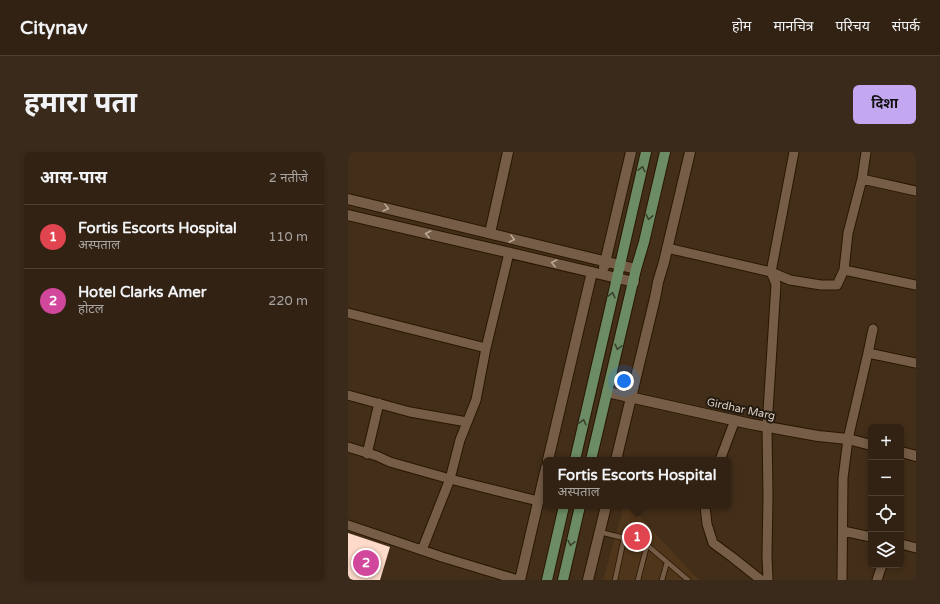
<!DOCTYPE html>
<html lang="hi">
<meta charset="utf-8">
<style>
:root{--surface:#322213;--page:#3a2a1c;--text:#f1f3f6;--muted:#a8a4a0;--line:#4d3f33;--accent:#c4a7f1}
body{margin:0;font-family:"Varela Round","Noto Sans Devanagari",sans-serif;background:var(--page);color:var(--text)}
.controls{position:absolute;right:12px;bottom:12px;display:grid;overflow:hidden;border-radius:6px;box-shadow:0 2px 6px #0003}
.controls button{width:36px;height:36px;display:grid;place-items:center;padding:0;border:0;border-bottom:1px solid var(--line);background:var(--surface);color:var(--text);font:20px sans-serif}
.you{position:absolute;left:276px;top:229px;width:14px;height:14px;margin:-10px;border:3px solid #fff;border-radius:50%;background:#1a73e8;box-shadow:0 0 0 6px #1a73e833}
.badge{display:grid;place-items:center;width:26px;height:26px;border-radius:50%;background:var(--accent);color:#fff;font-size:13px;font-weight:700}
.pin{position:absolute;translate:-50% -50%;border:2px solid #fff;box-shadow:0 1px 4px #0006}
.popup{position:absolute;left:195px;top:305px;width:188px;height:52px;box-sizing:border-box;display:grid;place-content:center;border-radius:6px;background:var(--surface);filter:drop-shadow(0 1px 3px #0005);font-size:13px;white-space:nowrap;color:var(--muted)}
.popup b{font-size:15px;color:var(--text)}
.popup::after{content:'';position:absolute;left:50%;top:100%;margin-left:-8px;border:8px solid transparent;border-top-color:var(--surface)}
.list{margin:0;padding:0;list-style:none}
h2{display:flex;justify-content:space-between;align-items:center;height:52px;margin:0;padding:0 16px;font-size:17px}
h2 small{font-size:13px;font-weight:400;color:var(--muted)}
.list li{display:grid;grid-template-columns:26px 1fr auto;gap:12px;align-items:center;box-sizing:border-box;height:64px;padding:0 16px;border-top:1px solid var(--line)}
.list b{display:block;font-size:15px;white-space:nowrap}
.list p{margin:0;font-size:13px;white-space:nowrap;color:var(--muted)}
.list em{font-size:13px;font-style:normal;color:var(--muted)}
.icon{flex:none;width:22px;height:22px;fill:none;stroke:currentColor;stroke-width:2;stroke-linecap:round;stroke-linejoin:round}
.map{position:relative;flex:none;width:568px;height:428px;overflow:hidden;border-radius:6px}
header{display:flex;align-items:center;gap:24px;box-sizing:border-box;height:56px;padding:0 20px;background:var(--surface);border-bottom:1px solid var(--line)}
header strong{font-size:19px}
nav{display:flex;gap:22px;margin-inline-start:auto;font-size:14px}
.intro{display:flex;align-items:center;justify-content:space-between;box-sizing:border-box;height:96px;padding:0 24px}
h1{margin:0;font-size:28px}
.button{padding:10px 18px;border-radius:6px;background:var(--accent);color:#111;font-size:14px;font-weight:700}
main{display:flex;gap:24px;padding:0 24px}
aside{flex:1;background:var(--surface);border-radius:6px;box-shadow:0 2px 6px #0003}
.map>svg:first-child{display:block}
.built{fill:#4f3519}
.building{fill:#fddac9;filter:url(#shadow)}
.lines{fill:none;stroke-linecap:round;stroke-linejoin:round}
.lane-casing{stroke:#291602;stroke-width:6}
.street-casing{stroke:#291602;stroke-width:11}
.secondary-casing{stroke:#291602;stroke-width:12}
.primary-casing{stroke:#291602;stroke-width:12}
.lane{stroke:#755d47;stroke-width:4.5}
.street{stroke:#755d47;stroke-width:9}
.secondary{stroke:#755d47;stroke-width:10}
.primary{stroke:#6c8c65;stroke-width:10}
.oneway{stroke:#3c412d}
.oneway2{stroke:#b9a898}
.labels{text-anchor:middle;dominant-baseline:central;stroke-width:4;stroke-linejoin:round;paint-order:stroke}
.street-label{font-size:11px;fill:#ded0c4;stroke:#22190f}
</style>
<header>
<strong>Citynav</strong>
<nav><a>होम</a><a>मानचित्र</a><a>परिचय</a><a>संपर्क</a></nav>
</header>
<div class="intro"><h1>हमारा पता</h1><a class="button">दिशा</a></div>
<main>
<aside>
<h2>आस-पास<small>2 नतीजे</small></h2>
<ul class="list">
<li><span class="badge" style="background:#e0444e">1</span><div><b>Fortis Escorts Hospital</b><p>अस्पताल</p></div><em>110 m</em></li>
<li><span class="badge" style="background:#d1479c">2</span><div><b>Hotel Clarks Amer</b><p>होटल</p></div><em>220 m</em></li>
</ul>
</aside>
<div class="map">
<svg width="568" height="428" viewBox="0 0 568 428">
<defs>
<filter id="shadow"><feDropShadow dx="-3.5" dy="3.5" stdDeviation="1" flood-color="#0009"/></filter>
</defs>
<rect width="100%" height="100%" fill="#432e19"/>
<!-- built -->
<path class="built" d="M276 354H282L345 422 352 428H255Z"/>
<!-- building -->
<path class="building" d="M0 381 42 395 32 428H0Z"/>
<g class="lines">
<!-- lane casing -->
<g class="lane-casing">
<path id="lane" d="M252 380 276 386 299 393 340 428
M267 428 276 386
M290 428 299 393
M314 428 319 410"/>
</g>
<!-- street casing -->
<g class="street-casing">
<path id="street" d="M514 27 568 39
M319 96 423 120 446 0
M496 118 568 133
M423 120 442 128 473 133H489L496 118 500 81 514 27 518 0
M0 161 138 196
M520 201 525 177
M0 243 62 260 119 270
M0 295 29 304 42 310 102 327 190 349
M19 302 31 251
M372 308 387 268
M357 354 359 372 365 391 384 405 413 428
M0 373 94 405 170 428
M495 379 523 385
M553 392 568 396
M74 398 102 327 112 288 128 248 138 196 161 101
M420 428 419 403 420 345 419 275 428 132 423 120
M494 428 495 326 500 287 520 201 568 211
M529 428 534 413"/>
</g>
<!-- secondary casing -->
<g class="secondary-casing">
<path id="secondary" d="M0 47 288 117
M0 63 286 130
M142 81 160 0
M256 115 283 0
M259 240 403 272 470 284 500 287 523 293
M553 300 568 304
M200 308 244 120
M268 308 307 146 310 130 316 110 342 0
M172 428 198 316
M240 428 258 354"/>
</g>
<!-- primary casing -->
<g class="primary-casing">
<path id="primary" d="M227 308 298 0
M243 308 288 117 296 90 317 0
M199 428 216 354
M215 428 232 354"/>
</g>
<!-- lane -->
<use href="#lane" class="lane"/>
<!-- street -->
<use href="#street" class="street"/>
<!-- secondary -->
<use href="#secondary" class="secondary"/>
<!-- primary -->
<use href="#primary" class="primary"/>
</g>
<!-- one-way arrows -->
<defs><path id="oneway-chevron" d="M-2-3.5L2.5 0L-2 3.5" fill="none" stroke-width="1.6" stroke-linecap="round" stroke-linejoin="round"/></defs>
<g class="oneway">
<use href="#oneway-chevron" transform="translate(294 17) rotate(-77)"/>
<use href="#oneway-chevron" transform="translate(301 65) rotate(103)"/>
<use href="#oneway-chevron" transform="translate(264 143) rotate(-77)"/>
<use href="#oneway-chevron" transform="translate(270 195) rotate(104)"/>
<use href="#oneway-chevron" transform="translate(235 270) rotate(-77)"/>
<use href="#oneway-chevron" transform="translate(223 391) rotate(103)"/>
</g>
<g class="oneway2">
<use href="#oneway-chevron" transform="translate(38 56) rotate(14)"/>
<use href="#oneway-chevron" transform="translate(80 82) rotate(-167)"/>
<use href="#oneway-chevron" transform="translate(164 87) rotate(14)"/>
<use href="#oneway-chevron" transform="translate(206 111) rotate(-167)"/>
</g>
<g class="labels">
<!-- street labels -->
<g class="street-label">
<text transform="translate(393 257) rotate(12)">Girdhar Marg</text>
</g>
</g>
</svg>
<div class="controls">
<button>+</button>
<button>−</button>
<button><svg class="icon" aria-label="locate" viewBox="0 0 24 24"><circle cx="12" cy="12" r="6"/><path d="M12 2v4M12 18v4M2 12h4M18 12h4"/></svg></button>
<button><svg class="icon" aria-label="layers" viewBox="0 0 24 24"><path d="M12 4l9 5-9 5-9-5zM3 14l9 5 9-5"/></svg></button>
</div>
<div class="you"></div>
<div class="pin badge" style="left:289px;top:385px;background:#e0444e">1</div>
<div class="popup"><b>Fortis Escorts Hospital</b>अस्पताल</div>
<div class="pin badge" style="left:18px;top:411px;background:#d1479c">2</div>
</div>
</main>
